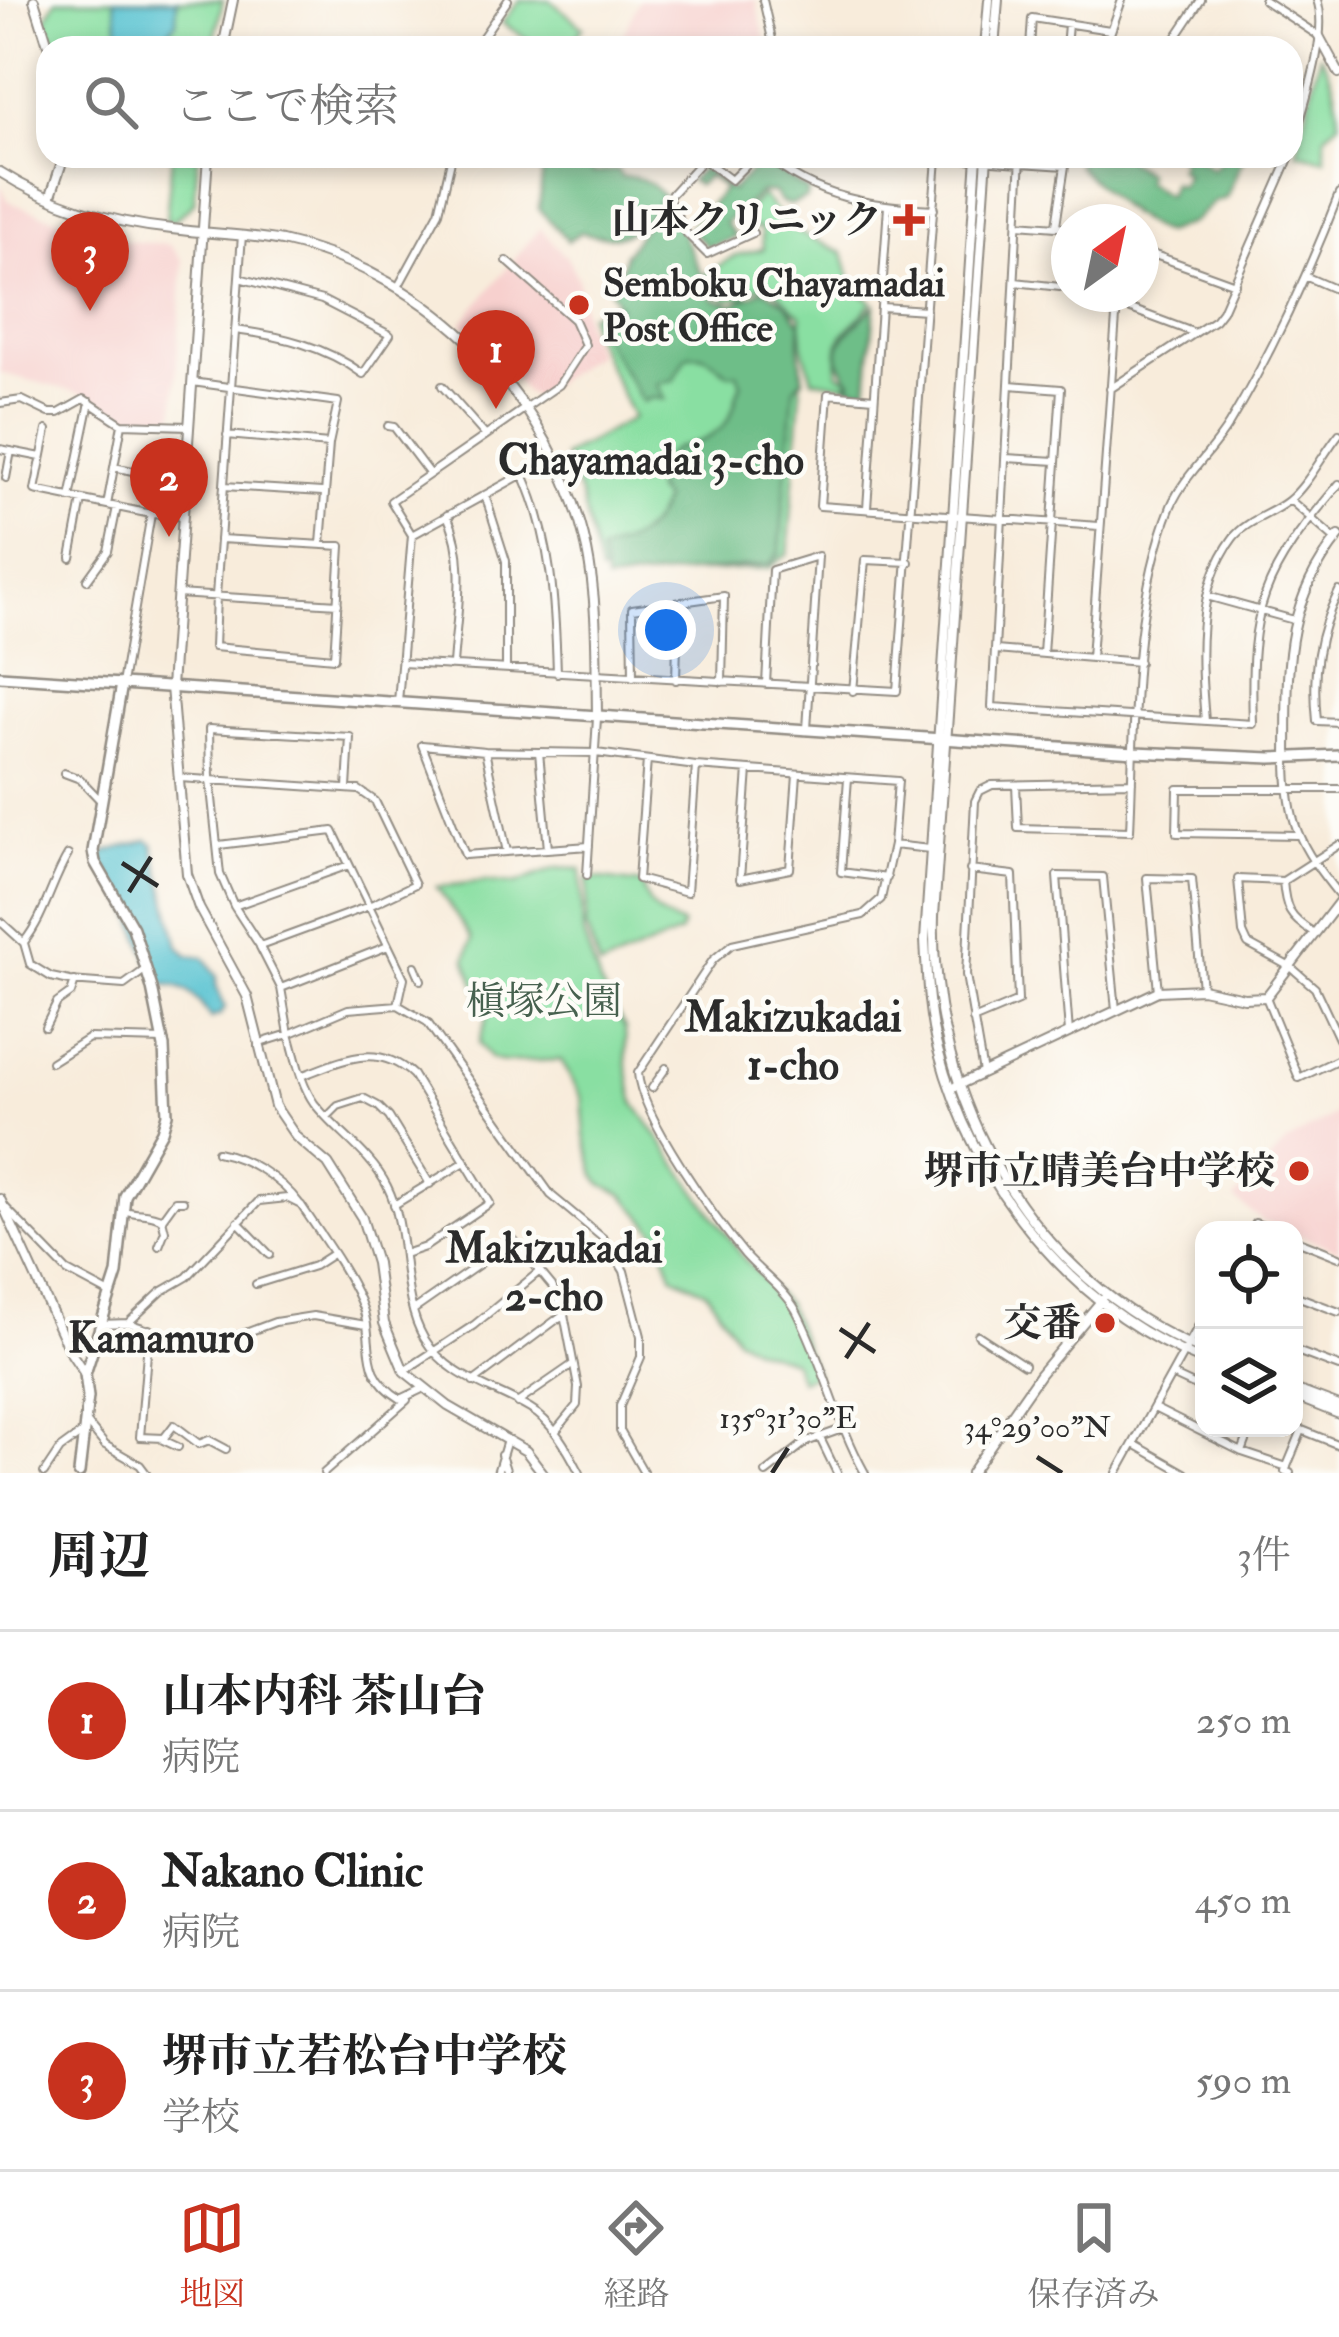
<!DOCTYPE html>
<html lang="ja">
<meta charset="utf-8">
<style>
:root{--surface:#fff;--page:#f2f2f2;--text:#222;--muted:#767676;--line:#e0e0e0;--accent:#c8321e}
body{margin:0;font-family:"IM FELL Double Pica","Noto Serif JP",serif;background:var(--page);color:var(--text)}
.controls{position:absolute;right:36px;bottom:36px;display:grid;overflow:hidden;border-radius:24px;box-shadow:0 6px 18px #0003}
.controls button{width:108px;height:108px;display:grid;place-items:center;padding:0;border:0;border-bottom:3px solid var(--line);background:var(--surface);color:var(--text);font:60px sans-serif}
.compass{position:absolute;left:1051px;top:204px;width:108px;height:108px;border-radius:50%;background:var(--surface);box-shadow:0 6px 18px #0003;rotate:33deg}
.you{position:absolute;left:666px;top:630px;width:42px;height:42px;margin:-30px;border:9px solid #fff;border-radius:50%;background:#1a73e8;box-shadow:0 0 0 18px #1a73e833}
.badge{display:grid;place-items:center;width:78px;height:78px;border-radius:50%;background:var(--accent);color:#fff;font-size:39px;font-weight:700}
.pin{position:absolute;translate:-50% -99px;filter:drop-shadow(0 3px 6px #0008)}
.pin::after{content:'';position:absolute;top:63px;width:42px;height:36px;background:inherit;clip-path:polygon(0 0,100% 0,50% 100%)}
.list{margin:0;padding:0;list-style:none}
h2{display:flex;justify-content:space-between;align-items:center;height:156px;margin:0;padding:0 48px;font-size:51px}
h2 small{font-size:39px;font-weight:400;color:var(--muted)}
.list li{display:grid;grid-template-columns:78px 1fr auto;gap:36px;align-items:center;box-sizing:border-box;height:180px;padding:0 48px;border-top:3px solid var(--line)}
.list b{display:block;font-size:45px;white-space:nowrap}
.list p{margin:0;font-size:39px;white-space:nowrap;color:var(--muted)}
.list em{font-size:39px;font-style:normal;color:var(--muted)}
.icon{flex:none;width:66px;height:66px;fill:none;stroke:currentColor;stroke-width:2;stroke-linecap:round;stroke-linejoin:round}
.map{position:relative;flex:none;width:1339px;height:1473px;overflow:hidden}
.search{position:absolute;background:var(--surface);box-shadow:0 6px 18px #0003;left:36px;right:36px;top:36px;height:132px;display:flex;align-items:center;gap:30px;box-sizing:border-box;padding:0 42px;border-radius:36px;color:var(--muted);font-size:45px}
.sheet{height:696px;background:var(--surface)}
nav{display:flex;justify-content:space-around;align-items:center;box-sizing:border-box;height:168px;border-top:3px solid var(--line);background:var(--surface);font-size:33px;color:var(--muted)}
nav a{display:grid;justify-items:center;gap:6px}
nav .on{color:var(--accent)}
.map>svg:first-child{display:block}
.built{fill:#f7d0ce}
.green{fill:#89dfa2;stroke:#5a8566;stroke-width:3}
.forest{fill:#6ebe88;stroke:#4c745a;stroke-width:3}
.water{fill:#58c3d1;stroke:#42777e;stroke-width:3}
.lines{fill:none;stroke-linecap:round;stroke-linejoin:round}
.minor-casing{stroke:#928c83;stroke-width:10}
.tertiary-casing{stroke:#928c83;stroke-width:12}
.secondary-casing{stroke:#928c83;stroke-width:14}
.primary-casing{stroke:#928c83;stroke-width:14}
.minor{stroke:#fff;stroke-width:6}
.tertiary{stroke:#fff;stroke-width:8}
.secondary{stroke:#fff;stroke-width:9}
.primary{stroke:#fff;stroke-width:9}
.ticks{fill:none;stroke:#2b2b2b;stroke-width:4.5}
.poi-dot{fill:#c8321e;stroke:#fdfcf7;stroke-width:4.5}
.labels{text-anchor:middle;dominant-baseline:central;stroke-width:9;stroke-linejoin:round;paint-order:stroke}
.poi-label{font-size:39px;font-weight:bold;fill:#2b2b2b;stroke:#fdfcf7;text-anchor:end}
.park-label{font-size:39px;fill:#47614f;stroke:#fdfcf7}
.neighbourhood-label{font-size:42px;font-weight:bold;fill:#2b2b2b;stroke:#fdfcf7}
.ticks-label{font-size:30px;text-anchor:middle;fill:#2b2b2b;stroke:#fdfcf7;stroke-width:9;stroke-linejoin:round;paint-order:stroke}
</style>
<div class="map">
<svg width="1339" height="1473" viewBox="0 0 1339 1473">
<rect width="100%" height="100%" fill="#fdfcf7"/>
<filter id="ink" filterUnits="userSpaceOnUse"><feTurbulence type="fractalNoise" baseFrequency=".00833" numOctaves="2"/><feDisplacementMap in="SourceGraphic" scale="24" xChannelSelector="R" yChannelSelector="G"/><feConvolveMatrix kernelMatrix="1 2 1 2 8 2 1 2 1" color-interpolation-filters="sRGB"/></filter>
<filter id="wash" filterUnits="userSpaceOnUse"><feTurbulence type="fractalNoise" baseFrequency=".004" numOctaves="4" result="noise"/><feDisplacementMap in="SourceGraphic" scale="48" xChannelSelector="R" yChannelSelector="G"/><feGaussianBlur stdDeviation="2.7" result="paint"/><feColorMatrix in="noise" values="0 0 0 0 0 0 0 0 0 0 0 0 0 0 0 0 0 1.4 0 .05"/><feComposite in="paint" operator="in"/></filter>
<g filter="url(#wash)">
<rect width="100%" height="100%" fill="#f8ecdb"/>
<!-- built -->
<path class="built" d="M639 0H755L767 48H617Z
M0 183 7 200 15 204 116 240 170 245 183 261 174 419 118 417 80 393 0 373Z
M540 228 568 259 578 279 585 325 596 354 535 396 526 393 489 346 462 323Z
M1339 1112V1251L1294 1233V1230L1264 1222 1234 1199 1286 1143Z"/>
<!-- green -->
<path class="green" d="M56 0H223L213 48H54L46 18Z
M520 0H550L583 27 568 48H542L502 23Z
M1320 55C1334 75 1337 98 1339 122L1325 135V159L1297 152Z
M172 156H198L194 203 173 221 166 220Z
M762 196 794 230 843 253 852 286 872 301C850 338 834 321 838 373L849 379 847 385 812 379 802 344 801 316 769 284 748 290 746 296 729 300 718 295 705 274 737 255 763 249 761 228 755 229 742 214Z
M696 269 719 313 791 324 801 390 788 553 769 568 621 577 620 573 600 574 581 497 564 456 633 418 591 330 589 314Z
M556 868 581 869 583 934 600 984 625 1028 627 1067 635 1104 745 1260 787 1304 816 1374 800 1380 792 1360 754 1348 736 1337 707 1292 672 1275 658 1234 624 1195 600 1183 595 1175 585 1136 582 1098 561 1060 504 1062 491 1059 479 1043 487 1017 466 959 472 939 437 887 485 881 515 884Z
M594 878 642 884C647 908 660 917 682 925L680 933 600 968 586 928 588 879Z"/>
<!-- forest -->
<path class="forest" d="M544 156H591L593 173 617 170 622 177C641 175 651 182 663 196 637 230 627 245 581 232L568 241 539 209Z
M1080 156H1129L1128 161 1147 174 1145 181 1167 196 1172 183 1179 186 1186 175 1178 168 1182 163 1179 156H1195L1212 169 1225 156H1244L1226 198 1214 202 1191 223 1164 233C1131 220 1103 191 1077 165Z
M762 161 808 191 807 198 790 205 780 202 774 193 761 192 725 223 736 237 708 247 689 228 724 189 708 175 698 185 690 180 704 168 731 191Z
M665 197 713 299 733 305 764 289 787 304 801 324 799 344 803 379 794 388 780 552 770 564 606 582 600 552C633 540 651 536 663 499L655 490C666 426 688 459 721 428 736 414 733 400 741 384L737 373 729 374C713 363 707 351 687 356L674 380 657 384 665 399 651 398 643 402 603 338 595 315 620 307 610 289 620 275 625 254Z
M875 305 867 389 849 387 851 381C820 344 853 331 875 305Z"/>
<!-- water -->
<path class="water" d="M114 0H177L176 22 162 40 125 42 119 32Z
M148 840 153 844 179 946 188 955 204 957 217 976 216 985 225 1007 220 1015 210 1018C195 993 185 985 158 984L130 910 100 858 108 851Z"/>
</g>
<g filter="url(#ink)">
<g class="lines">
<!-- minor casing -->
<g class="minor-casing">
<path id="minor" d="M763 0 774 48
M1264 0 1319 36
M475 48 508 0
M1030 48 1032 18 1110 30
M1066 48 1068 24
M1105 48 1122 0
M1169 48 1177 36
M1192 48 1177 36 1201 0
M1291 93 1305 96
M1291 152C1301 114 1330 35 1317 0
M706 156 668 198 687 234 707 254 753 233
M766 156C815 198 871 206 934 209
M922 156 1065 166 1070 156
M1021 156 992 707 1253 724C1249 605 1262 575 1339 484
M703 159 731 180 755 156
M1018 224 1069 228
M1056 225 1065 166
M1141 250 1235 284
M1307 277 1339 291
M1015 282 1069 288
M398 287 439 212 452 156
M1091 294 1195 333
M882 307 926 310
M235 330C282 336 325 346 363 374L390 335 322 300 239 278
M192 382 338 402 329 444 321 544
M1010 385 1061 389 1043 654
M442 386 485 435
M1110 389 1215 320 1222 311 1290 156
M874 398 828 394 820 506 1099 526
M0 403 22 400 49 413H59L84 399 122 424 189 426
M388 426 394 427 428 472
M47 430 35 490 151 514 183 515
M227 435 329 444
M0 449 41 457
M1006 458 1056 461
M114 467 151 475
M523 474C552 539 555 603 557 673
M6 478 11 451
M224 486 322 492
M485 495 506 561V667
M70 498 90 402
M1290 500 1337 541
M107 505 122 424
M867 508 888 206
M447 515C469 561 456 616 453 665
M412 535 391 501 559 385 585 345 574 320 507 261
M220 539 341 546 334 658 214 647 216 596 242 235
M71 558 82 500
M87 580 108 551 117 507
M1339 591C1317 634 1312 673 1317 721L1339 722
M177 594 338 604
M1207 596 1294 620
M996 650 1139 662
M1091 658 1117 303
M402 663 897 691 937 158
M633 677 632 609 724 596 722 682
M676 680 678 603
M122 684 151 514
M766 684 772 570 818 556 807 729
M853 691 865 560 909 562
M398 702 412 535 554 457
M1205 721C1200 661 1194 590 1233 538 1247 520 1270 515 1288 501 1308 485 1323 454 1339 434
M485 751 507 852
M539 752 548 849
M1287 758C1287 822 1299 846 1339 895
M647 760 638 879 687 892 696 766
M748 770 740 879 790 869 797 774
M64 773 80 779 100 800
M180 778 359 790 375 801 415 884 369 906 260 946 234 906 220 874 210 779 209 729 350 737 347 788
M848 778 841 872 887 878
M1016 785 1018 828 1130 831C1135 724 1131 607 1171 506 1185 474 1211 454 1229 424 1273 351 1308 274 1339 194
M1296 835 1177 833 1178 789H1339
M219 845 333 831 404 978 398 1005 348 1009 289 1034 281 988 260 947
M893 845 930 849
M1339 845 1283 881 1238 879 1243 933 1248 944 1292 968 1315 988 1339 1039
M589 846 465 855 422 745 485 751 596 753 696 766 898 781 893 845 881 899 863 915 732 944 713 960 638 1073C640 1115 716 1220 745 1255 761 1273 784 1289 796 1310 823 1361 836 1421 865 1473
M970 870 1013 875 1018 1001 973 1020
M587 875 597 718
M1283 881C1285 908 1289 918 1313 932
M234 906 349 865
M0 921 24 943 30 964 51 977 70 981 124 985 146 969
M24 942C45 916 51 883 68 855
M415 966 421 980
M281 988 388 946
M1158 991 1147 878 1192 879 1202 989
M1266 997 1299 1078 1339 1059
M398 1005 427 1022 551 1195 604 1239 624 1271 641 1336V1357L620 1406V1431L644 1473
M45 1027 57 1003 71 993 75 981
M1069 1033 1057 876 1103 877 1116 1010
M260 1043 289 1034C296 1057 300 1083 314 1103 336 1132 370 1152 387 1186 410 1231 399 1296 424 1338 449 1379 493 1387 530 1409 553 1422 568 1450 580 1473
M51 1062 89 1038 164 1040
M983 1073 966 975 975 801 980 791 992 785 1132 782
M301 1076C342 1061 376 1041 413 1075L490 1203 425 1247 407 1253
M652 1088 666 1068
M327 1117 338 1106 363 1098 378 1106 389 1117 430 1184
M217 1152C248 1158 280 1178 299 1203
M394 1205 465 1162
M5 1207 67 1271 110 1294
M126 1211C139 1215 149 1212 162 1219
M238 1222 270 1255
M1251 1230 1255 1223 1273 1230
M1294 1239 1339 1257
M159 1246 165 1231 162 1219 175 1201H183
M256 1284 314 1266 331 1255
M1294 1295 1339 1312
M415 1309 514 1240 552 1286 564 1314 578 1387 577 1405 555 1432
M128 1323 173 1338 196 1339 240 1335 275 1322 313 1316 366 1325
M100 1324 128 1323 161 1292 187 1277 259 1201 287 1198 301 1205C321 1235 345 1267 360 1301 378 1340 355 1371 401 1399L422 1389
M149 1329 140 1437 164 1438 174 1425 199 1444 209 1440 226 1449
M978 1335 1024 1365
M1294 1350 1339 1367
M404 1371 474 1325 540 1271
M1172 1375 1204 1390
M473 1382 564 1314
M517 1403 572 1365
M1156 1409 1242 1452 1287 1467
M87 1423 105 1445 140 1465 146 1473
M819 1436 837 1473
M163 1440 178 1447
M1134 1444 1185 1473
M1242 1452 1251 1428
M501 1455 507 1473
M44 1473 60 1449 82 1433
M324 1473 407 1400
M497 1473 507 1440
M766 1473 806 1442 842 1429
M1117 1473 1204 1316
M1290 1473 1285 1471 1302 1430 1339 1445"/>
</g>
<!-- tertiary casing -->
<g class="tertiary-casing">
<path id="tertiary" d="M34 0 49 48
M1319 36 1339 73
M223 48 233 0
M985 48 989 0
M994 48 998 0
M208 156 171 687 187 874 199 908 247 996 275 1106 296 1137 328 1164 362 1218 376 1263 384 1323 404 1371 448 1406 526 1451 543 1473
M977 156 925 940C927 976 928 1014 938 1050 974 1185 1071 1309 1204 1361
M987 156 934 916C929 1100 1030 1279 1204 1351
M0 172C52 205 112 223 172 229 209 234 246 234 282 241 432 274 555 400 587 550 598 604 596 659 597 714
M50 198 64 156
M1287 758C1288 671 1281 608 1339 536
M956 1086 1158 991 1202 989 1244 998 1266 997 1339 902
M0 1199 69 1350 85 1374
M1294 1389 1339 1406
M1294 1396 1339 1414
M971 1473 1040 1374 1102 1300"/>
</g>
<!-- secondary casing -->
<g class="secondary-casing">
<path id="secondary" d="M0 676 122 684"/>
</g>
<!-- primary casing -->
<g class="primary-casing">
<path id="primary" d="M79 1473 88 1397 85 1374 117 1274 125 1196 162 1131 167 1114 164 1047 152 988 133 928 95 862 93 851 122 684 1135 752 1271 758 1339 755"/>
</g>
<!-- minor -->
<use href="#minor" class="minor"/>
<!-- tertiary -->
<use href="#tertiary" class="tertiary"/>
<!-- secondary -->
<use href="#secondary" class="secondary"/>
<!-- primary -->
<use href="#primary" class="primary"/>
</g>
</g>
<!-- ticks -->
<path class="ticks" d="M122 863 158 886M129 892 151 857M840 1329 875 1352M846 1358 869 1323M1037 1457 1062 1473M772 1473 788 1448"/>
<!-- markers -->
<g class="poi-dot">
<path d="M903 202h12v12h12v12h-12v12h-12v-12h-12v-12h12z"/>
<circle cx="579" cy="305" r="12"/>
<circle cx="1299" cy="1171" r="12"/>
<circle cx="1105" cy="1323" r="12"/>
</g>
<g class="labels">
<!-- poi labels -->
<g class="poi-label">
<text x="882" y="220">山本クリニック</text>
<text x="603" y="283" text-anchor="start">Semboku Chayamadai<tspan x="603" dy="45">Post Office</tspan></text>
<text x="1275" y="1171">堺市立晴美台中学校</text>
<text x="1081" y="1323">交番</text>
</g>
<!-- park labels -->
<g class="park-label">
<text x="544" y="1001">槇塚公園</text>
</g>
<!-- neighbourhood labels -->
<g class="neighbourhood-label">
<text x="651" y="461">Chayamadai 3-cho</text>
<text x="793" y="1018">Makizukadai<tspan x="793" dy="48">1-cho</tspan></text>
<text x="554" y="1249">Makizukadai<tspan x="554" dy="48">2-cho</tspan></text>
<text x="161" y="1339">Kamamuro</text>
</g>
</g>
<g class="ticks-label">
<text x="788" y="1428">135°31'30"E</text>
<text x="1037" y="1437">34°29'00"N</text>
</g>
</svg>
<div class="controls">
<button><svg class="icon" aria-label="locate" viewBox="0 0 24 24"><circle cx="12" cy="12" r="6"/><path d="M12 2v4M12 18v4M2 12h4M18 12h4"/></svg></button>
<button><svg class="icon" aria-label="layers" viewBox="0 0 24 24"><path d="M12 4l9 5-9 5-9-5zM3 14l9 5 9-5"/></svg></button>
</div>
<svg class="compass" viewBox="-18 -18 36 36"><path d="M0-13l5 13h-10z" fill="#e53935"/><path d="M0 13l5-13h-10z" fill="#767676"/></svg>
<div class="you"></div>
<div class="pin badge" style="left:496px;top:409px">1</div>
<div class="pin badge" style="left:169px;top:537px">2</div>
<div class="pin badge" style="left:90px;top:311px">3</div>
<div class="search"><svg class="icon" aria-label="search" viewBox="0 0 24 24"><circle cx="10" cy="10" r="6"/><path d="M15 15l6 6"/></svg>ここで検索</div>
</div>
<section class="sheet">
<h2>周辺<small>3件</small></h2>
<ul class="list">
<li><span class="badge">1</span><div><b>山本内科 茶山台</b><p>病院</p></div><em>250 m</em></li>
<li><span class="badge">2</span><div><b>Nakano Clinic</b><p>病院</p></div><em>450 m</em></li>
<li><span class="badge">3</span><div><b>堺市立若松台中学校</b><p>学校</p></div><em>590 m</em></li>
</ul>
</section>
<nav>
<a class="on"><svg class="icon" aria-label="map" viewBox="0 0 24 24"><path d="M3 6l6-2 6 2 6-2v14l-6 2-6-2-6 2zM9 4v14M15 6v14"/></svg>地図</a>
<a><svg class="icon" aria-label="directions" viewBox="0 0 24 24"><path d="M12 3l9 9-9 9-9-9zM9 14v-3h6M13 9l2 2-2 2"/></svg>経路</a>
<a><svg class="icon" aria-label="saved" viewBox="0 0 24 24"><path d="M7 4h10v16l-5-4-5 4z"/></svg>保存済み</a>
</nav>
